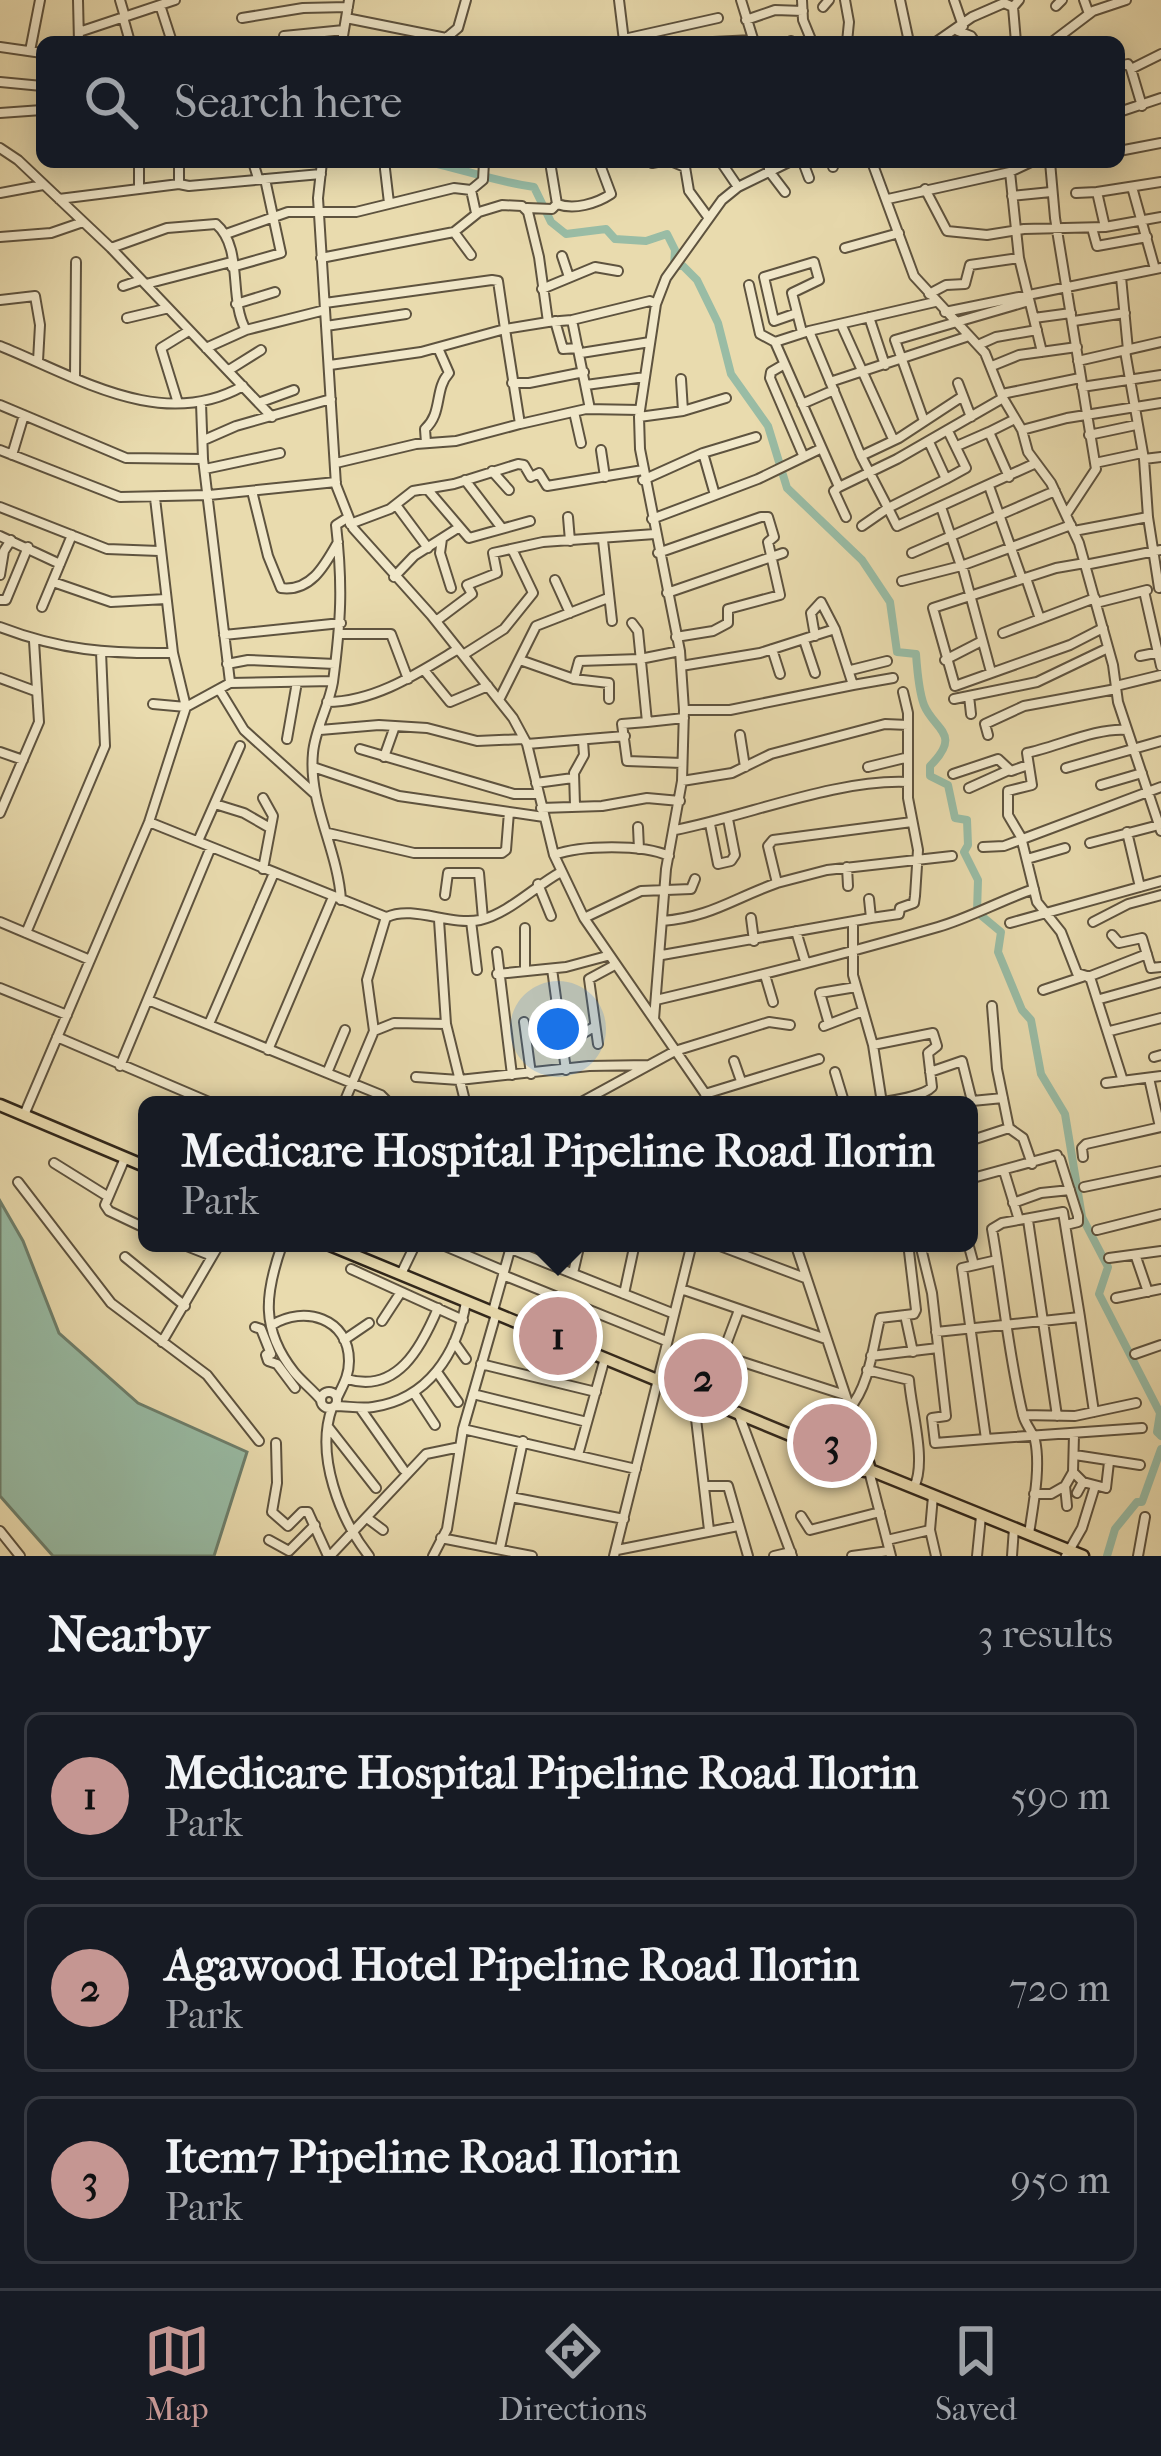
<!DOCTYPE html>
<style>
:root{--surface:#171b24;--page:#20242c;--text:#f1f3f6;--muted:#9ea1a6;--line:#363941;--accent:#c59692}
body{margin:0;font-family:"IM FELL French Canon",serif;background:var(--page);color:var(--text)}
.you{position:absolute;left:558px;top:1029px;width:42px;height:42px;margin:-30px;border:9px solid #fff;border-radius:50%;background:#1a73e8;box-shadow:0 0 0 18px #1a73e833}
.badge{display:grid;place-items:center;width:78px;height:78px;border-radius:50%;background:var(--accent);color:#111;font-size:39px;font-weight:700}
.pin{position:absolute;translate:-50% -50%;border:6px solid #fff;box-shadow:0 3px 12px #0006}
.popup{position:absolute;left:138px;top:1096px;width:840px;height:156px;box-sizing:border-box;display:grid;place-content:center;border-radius:18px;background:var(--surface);filter:drop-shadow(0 3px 9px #0005);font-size:39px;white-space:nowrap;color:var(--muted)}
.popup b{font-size:45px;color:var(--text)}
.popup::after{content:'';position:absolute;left:50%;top:100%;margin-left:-24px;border:24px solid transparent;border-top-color:var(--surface)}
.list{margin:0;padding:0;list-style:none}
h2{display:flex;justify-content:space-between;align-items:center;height:156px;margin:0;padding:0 48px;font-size:51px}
h2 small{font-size:39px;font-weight:400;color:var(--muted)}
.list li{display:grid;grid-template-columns:78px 1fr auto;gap:36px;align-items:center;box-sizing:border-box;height:168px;margin:0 24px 24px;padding:0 24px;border:3px solid var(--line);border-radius:18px}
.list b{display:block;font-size:45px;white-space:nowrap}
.list p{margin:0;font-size:39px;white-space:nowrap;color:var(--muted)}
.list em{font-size:39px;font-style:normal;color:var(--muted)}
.icon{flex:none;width:66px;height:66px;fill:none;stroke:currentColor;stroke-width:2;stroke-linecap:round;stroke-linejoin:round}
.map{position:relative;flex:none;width:1161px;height:1556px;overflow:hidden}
.search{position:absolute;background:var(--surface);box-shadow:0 6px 30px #0003;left:36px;right:36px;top:36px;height:132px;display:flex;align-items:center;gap:30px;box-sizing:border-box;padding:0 42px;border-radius:18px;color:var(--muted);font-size:45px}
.sheet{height:732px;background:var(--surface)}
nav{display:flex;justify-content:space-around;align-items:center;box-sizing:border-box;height:168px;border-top:3px solid var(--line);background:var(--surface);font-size:33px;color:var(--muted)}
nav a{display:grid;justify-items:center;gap:6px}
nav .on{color:var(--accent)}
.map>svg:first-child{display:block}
.water{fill:#99bca5;stroke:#6f806d;stroke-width:3}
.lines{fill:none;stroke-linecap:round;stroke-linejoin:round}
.river{stroke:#99bca5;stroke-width:8}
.minor-casing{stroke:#5e533f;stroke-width:12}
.major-casing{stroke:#30261a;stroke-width:15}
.minor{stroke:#f1e8ca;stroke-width:8}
.major{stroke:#e9dbae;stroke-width:10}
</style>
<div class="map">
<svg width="1161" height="1556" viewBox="0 0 1161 1556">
<rect width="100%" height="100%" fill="#e9dbae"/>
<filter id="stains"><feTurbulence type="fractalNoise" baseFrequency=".00167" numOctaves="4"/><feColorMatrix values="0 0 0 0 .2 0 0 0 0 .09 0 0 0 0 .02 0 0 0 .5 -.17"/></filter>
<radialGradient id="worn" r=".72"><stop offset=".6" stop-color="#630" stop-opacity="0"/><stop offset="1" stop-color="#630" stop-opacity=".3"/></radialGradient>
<!-- water -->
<path class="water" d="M0 1201 23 1241 59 1333 138 1403 247 1452 214 1556H53L0 1496Z"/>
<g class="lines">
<!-- river -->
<path class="river" d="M429 162C465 170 497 182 534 187L551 222 566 234 606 229 615 239 646 241 667 234 675 250 674 266H683L697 280 718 323 731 374 768 426 787 488 862 560 890 602 897 652 916 654C917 668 919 692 924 705 934 730 963 733 930 766V776L948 785 955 818 967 820 968 845 964 852 978 880 977 912 1001 932 998 952 1022 1010 1031 1020 1041 1074 1065 1114 1082 1217 1108 1267 1099 1294 1160 1413 1157 1432 1161 1436
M1107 1556 1115 1529 1137 1502H1142L1161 1449"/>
<!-- minor casing -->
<g class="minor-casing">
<path id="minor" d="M78 0 79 42
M120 0 125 17
M619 0 624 41
M741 0 754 42
M802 0 803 20 812 42
M845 0 849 22 847 42
M900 0 909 42
M954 0 963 26
M1084 0 1089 14
M160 5 172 42
M1056 6 1062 0
M823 7 829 0
M1013 7 1016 42
M123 17 130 42
M242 18 303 8 348 7
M346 18 446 38 458 28 466 0
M746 20 775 10 803 11
M958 31 971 36 975 42
M79 32 175 0
M284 36 344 30
M624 39 718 18
M791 41V42
M342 42 349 0
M713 42 753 40
M936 42 972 17 1004 3 1013 7 1019 0
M1052 42 1093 11 1126 0
M0 47 42 53
M30 51 40 0
M1119 66 1128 64 1131 69 1142 106
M1131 69 1161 54
M0 82 42 86
M1119 112 1161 98
M0 113 42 110
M0 148 18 160 111 248 272 417
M1119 151 1161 143
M139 162V189L179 184
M179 162V184L189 186 321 174
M253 162 258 178
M322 162 318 198 336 485 353 528 431 615 513 718 527 744 554 855 584 918 713 1105
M550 162 557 204
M673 162 685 167 689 191 708 217
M721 162 738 187
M769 162V171L785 192
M803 162 809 178
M833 162V167
M872 162 914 276 985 353 1003 398 1022 430 1067 418 1161 403
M1050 162 1055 218 1096 469 1067 513
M652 163 657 162
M385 169 389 203
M1010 172 1019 258 1042 352
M1132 187 1155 269
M925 189 947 231 987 235 1024 229 1105 227 1161 217
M471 190 476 213
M0 193 43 185
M1076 193 1097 192
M1012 196 1051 192
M59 199 139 189
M888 199 1010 172 1031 162
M527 208 552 209 557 204C574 210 596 204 611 194L599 162
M1105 227 1097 192 1161 182
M1092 228 1097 246 1147 237
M454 232 471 255
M226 234 288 212H356L454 188 471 190 483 180 484 162
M0 237 51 233 83 222
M111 248 167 228 216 224C244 248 228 299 246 330
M845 248 899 233
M562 256 569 277
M321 258 454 232 479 212 502 205 522 206 528 212 539 257 548 322 505 329 498 281 492 280 325 303
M232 267 281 253 265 179
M1121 277 1128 350
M146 284 231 262
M749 285 760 334 775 342 839 487 834 491 846 517
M123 286 141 280
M542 289 595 267 618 271
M929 294 946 285 965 284 970 265 1019 258
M0 300 35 296 40 325 38 361
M236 304 275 292
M945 312 1161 268
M797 313 774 321 764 277 814 262 819 280 792 293 802 332
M869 317 885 365
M127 318 165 309
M1034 318 1071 313
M572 320 590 409
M555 321 563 349 578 348
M1074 321 1125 313
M548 322 572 320 650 301 656 304
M841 324 893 439
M326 326 406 314
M809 331 861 456 888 508 862 526
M775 342 809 331 935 302
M978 345 996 337 1037 330
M0 346C77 377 162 432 243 386
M206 348 246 330 325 310
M1125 351 1144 459 1148 517 1159 588
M581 353 650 342
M1078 361 1161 342
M330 365 421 352 505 329 520 424 586 409 640 410
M783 365 771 372 770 378 803 455
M992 366 1019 355 1077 347
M229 370 261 350
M75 377 76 262
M681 379 683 411
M830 382 969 336
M512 383H529L584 372
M958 383 971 417
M586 385 645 377
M1082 387 1161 375
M1002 394 1080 378
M261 402 294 390
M178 403 161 348 187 332
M201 403 203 459 230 682
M802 404 834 390
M0 405 126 458 203 459
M574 412 581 443
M639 417 683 411 726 398
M924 421 895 340 1029 301
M1022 430 1028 452 1051 483 1079 543 1113 665 1118 702 1161 831
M1089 435 1136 425
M204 440 236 426 331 399
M929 442 946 479 888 508 897 526 1036 463
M426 443 425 429C443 413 434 389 449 373L438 348
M957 446 989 432
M0 450 120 497 209 495 336 482
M601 450 605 477
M703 453 715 495
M12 455 24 415
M861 456 899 438 963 396
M1144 459 1161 457
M336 463 416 444 456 441 520 424
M1095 463 1142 453
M205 469 280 453
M492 471 509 490
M1009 477 989 432 1015 419
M946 479 966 468 948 431
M465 480 501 527
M643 480 703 453 756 437
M989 486 1022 579
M839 487 897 459 1003 398
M428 490 469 538 530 521
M252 491 268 556 281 588C311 592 325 565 338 542
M396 505 428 548
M0 507 107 549 159 551
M941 507 961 566
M568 517 570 541
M652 519 758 479 820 449
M350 524 390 509 413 491 454 484 518 464 524 465 531 477 539 473 547 486 643 470
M1074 531 1148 517
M0 536 60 564
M442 539 440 553 451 588
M603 540 612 621
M658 553 761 517H768L774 537 768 542 780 595 728 609V623L713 631 676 637
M912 553 1055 491
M1085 563 1056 568 933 608 955 686 1070 645 1103 628
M962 565 991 672
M1085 565 1161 550
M0 575 4 551 11 540
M394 577 414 556 458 528
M1026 578 1040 619
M555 580 570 613
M902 581 961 566 1071 525
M53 582 111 602 166 599
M1144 591 1161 666
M667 593 783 553
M0 600H6L28 547
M1096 603 1147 590
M42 607 72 535
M436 621 472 594 467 585 497 573 493 553 543 542 655 534
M632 623 638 631 647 722 684 718
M0 627C60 650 108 654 173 653
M1003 633 1095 598
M340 634H391L408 679
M224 635 341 623
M815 636 811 613 821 602 835 629
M804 640 815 673
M772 649 780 674
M463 655 504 629 533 593 512 549
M1140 656 1160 652
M520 660 574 679 609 683V699
M945 660 982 641
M227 664 248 660 335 664
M681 666 760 653 835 629 853 685 730 710H684
M424 670 450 702 488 686
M851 670 887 661
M0 678 35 691
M574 679 579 661 640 659 680 651
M853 685 893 678
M1116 686 1161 675
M219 689 244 730 315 794
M969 696 971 714
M954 699 1037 682 1108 648
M499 700 536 626 608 598
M327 702C375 702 418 673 458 649
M153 704 186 707 173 653 155 498
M647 722 622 724 627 761 682 763
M320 730 379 725 427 728 477 741 524 739
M740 735 745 767
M988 735 985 724 1024 706 1116 689
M287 739 297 682
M527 744 625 736
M360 749 514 794H539
M0 752 23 760
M384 757 395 726
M313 767 399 796 544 817
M868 767 905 758
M1066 768 1161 741
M953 774 998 759 1011 771 1028 765
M682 781 732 773 771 754 885 724 908 725
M536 783 573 778
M1101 785 1142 773
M969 788 1009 770
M263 798 273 816 263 869
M215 804 244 813 270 828
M575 805 574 773 584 755 583 741
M541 808 602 806 647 798 680 801
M0 813 39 722 34 641
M149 822 386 917 367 980 374 1031 343 1105
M710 824 718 864 731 861 735 855 728 819
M638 827 639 849
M675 830C747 816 836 779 907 782
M1127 832 1140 887
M328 833 414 853H502L506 850 509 812
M198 841 240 746
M1090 843 1159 825
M983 847 1004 846 1161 787
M554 855C581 845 643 844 669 856
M1027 859 1065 848
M847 867 848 886
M777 883 827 870 952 856
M538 884 551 916
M445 895 448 873H479L483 919
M341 900C338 850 308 803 313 753 315 729 329 706 333 682 341 621 343 586 336 525L347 518
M387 917C413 905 450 926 480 920 508 914 535 886 561 872
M584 918 641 891 691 889 695 879
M751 918 754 941
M871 918 899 914 900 908 914 903 915 896 918 850 908 798V713L903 692
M439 920 446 1024 466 1105
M471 921 477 970
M662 921C711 917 732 899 777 883L768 846 773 840 912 822
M0 922 90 960
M1093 922 1128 904 1161 895
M853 923V975L873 1045 882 1103
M1010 923 1161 881
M525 928V971
M796 931 805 961
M26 933 105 746 101 652
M1112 935 1119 943 1142 938 1151 968 1161 967
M497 952 512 1075
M662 955 871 918 869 899
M552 969 566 1070
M497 974 566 967 607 956
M765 975 773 1002
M1088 977 1147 954
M0 988 67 1015
M1043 990 1082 977
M1100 999 1161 982
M148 1000 381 1095 391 1105
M656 1000C751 978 845 954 938 927 970 918 1001 900 1034 889
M654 1019 666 869 682 781 684 710 680 651 640 449 639 417 656 304 666 278 722 200 738 187 789 162
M524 1022 531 1074
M209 1024 274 873
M829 1024 820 993 856 987
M824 1026 863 1011
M374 1031 394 1023 446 1024
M1110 1031 1161 1018
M57 1037 216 1105
M562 1037 582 1034 594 1027
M598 1044 589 979 613 966
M268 1050 333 897
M1154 1057 1161 1055
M734 1061 741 1081
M120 1066 211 847
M835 1072 845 1105
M930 1072 962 1061 972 1101 1003 1098
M327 1073 345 1030
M416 1077 459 1080 589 1066 649 1065
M1149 1078 1160 1127
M1123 1081 1090 977 1077 973 1061 932 1037 902 1021 837 1008 815V791L1032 785 1027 753C1056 747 1098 727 1127 730
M1106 1083 1161 1076
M705 1094 819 1059
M413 1102V1105
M576 1105 675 1051 769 1022 790 1025
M863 1105C881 1102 922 1098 932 1087L928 1053 937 1046 933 1033 873 1045
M24 1115 149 822 186 707 230 683 333 681
M1009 1128 1023 1138 1032 1164
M969 1141 1009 1128 997 1069 992 1006
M1083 1157 1082 1148 1086 1144 1161 1127
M125 1158 105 1205 109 1211 147 1229
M1060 1159 1078 1216V1222L1066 1225
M54 1163 107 1196
M1004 1171 1019 1220
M969 1179 1057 1155
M18 1182 111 1303 207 1375 259 1441
M1084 1187 1161 1171
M1013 1203 1041 1193 1070 1190
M1028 1220 1057 1416
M1097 1230 1161 1214
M179 1243 212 1256
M438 1243 504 1271
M712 1243 805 1278
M795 1243 868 1463
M937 1243 921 1248 932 1293 946 1416 932 1418 935 1443 986 1439
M968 1243 974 1265
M282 1245C265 1293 260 1329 294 1372 302 1382 313 1390 321 1400
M511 1249 672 1313
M125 1257 185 1306
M1136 1257 1148 1292
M1109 1258 1161 1251
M997 1260 962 1268 986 1439 1142 1428
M351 1269 463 1320
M573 1273 580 1243
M401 1274 416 1243
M503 1275 666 1341
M681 1289 826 1339
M624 1294 635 1243
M1116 1298 1161 1289
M493 1311 512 1243
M905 1315 913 1352
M1080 1317 1094 1412
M382 1321 401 1292
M272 1325C304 1305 349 1318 349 1361 349 1376 343 1385 337 1398
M255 1327 261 1329 271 1354
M936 1332 1080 1317 1063 1212 1002 1223 992 1229C1003 1291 1008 1354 1023 1415 1025 1424 1032 1431 1035 1440 1041 1468 1033 1506 1029 1534
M344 1340 369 1323
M162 1342 220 1243
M454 1342 466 1359
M270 1352 266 1355 268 1361 277 1364 295 1388
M1135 1354 1161 1345
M721 1355 845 1395
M871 1356 938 1348
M481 1364 596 1392
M867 1370 909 1380C911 1409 927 1462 914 1487
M437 1372 458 1402
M347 1379C397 1394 421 1348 438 1308
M321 1400a8 8 0 1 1 16 0a8 8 0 1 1-16 0Z
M414 1393 435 1425
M693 1393 709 1530
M473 1394 587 1422
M706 1398 739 1310
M335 1406C348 1406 360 1409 373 1407 428 1399 457 1354 466 1302
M332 1408C315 1455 340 1519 369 1556
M360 1408 403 1469
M849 1409C869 1387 873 1347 880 1318L914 1314 916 1310 908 1243
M738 1412 792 1556
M1023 1415 1075 1416 1136 1403
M329 1428 376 1488
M463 1429 636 1469
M276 1443 277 1483 272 1512 288 1526 302 1512H308L328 1556
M578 1455 605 1358
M1075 1455 1140 1465
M869 1471 891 1556
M1073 1472 1083 1482 1106 1488 1109 1462
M704 1486H728L748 1556
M1077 1493 1083 1482
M1034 1494H1051L1065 1486
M933 1496 930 1530 936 1556
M511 1497 624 1519
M1067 1506 1065 1486 1073 1472 1074 1435
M801 1516 810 1530 880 1512
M367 1518 383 1530
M0 1531 20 1556
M441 1538 532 1556
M269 1540 289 1551 315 1525
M887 1540 930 1530
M500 1548 523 1441
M617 1550 738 1526
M330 1556 426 1454 460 1447
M433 1556 447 1529 463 1429 496 1314
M614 1556 692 1243
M774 1556 791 1552
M852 1556 889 1551
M977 1556 981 1516
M1012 1556 1014 1528
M1066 1556 1082 1528 1095 1486
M1138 1556 1145 1517"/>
</g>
<!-- major casing -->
<g class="major-casing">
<path id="major" d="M0 1105 147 1167
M325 1243 863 1465
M870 1470 864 1471 863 1465 868 1463 870 1470 1083 1556"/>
</g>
<!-- minor -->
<use href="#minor" class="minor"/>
<!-- major -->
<use href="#major" class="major"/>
</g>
<rect width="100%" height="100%" filter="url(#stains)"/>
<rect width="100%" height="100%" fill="url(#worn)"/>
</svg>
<div class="you"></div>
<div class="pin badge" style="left:558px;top:1336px">1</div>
<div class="popup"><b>Medicare Hospital Pipeline Road Ilorin</b>Park</div>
<div class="pin badge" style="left:703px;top:1378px">2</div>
<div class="pin badge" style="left:832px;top:1443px">3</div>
<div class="search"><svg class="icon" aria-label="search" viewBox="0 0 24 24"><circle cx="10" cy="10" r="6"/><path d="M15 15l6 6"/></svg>Search here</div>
</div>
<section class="sheet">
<h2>Nearby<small>3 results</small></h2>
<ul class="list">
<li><span class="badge">1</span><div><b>Medicare Hospital Pipeline Road Ilorin</b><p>Park</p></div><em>590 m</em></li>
<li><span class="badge">2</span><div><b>Agawood Hotel Pipeline Road Ilorin</b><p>Park</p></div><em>720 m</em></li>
<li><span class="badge">3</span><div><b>Item7 Pipeline Road Ilorin</b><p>Park</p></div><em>950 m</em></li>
</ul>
</section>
<nav>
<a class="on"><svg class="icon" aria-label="map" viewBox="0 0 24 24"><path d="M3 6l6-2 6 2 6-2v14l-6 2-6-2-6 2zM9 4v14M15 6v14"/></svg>Map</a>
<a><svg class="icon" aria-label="directions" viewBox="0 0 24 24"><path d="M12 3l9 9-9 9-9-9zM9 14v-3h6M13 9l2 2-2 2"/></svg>Directions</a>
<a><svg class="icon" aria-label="saved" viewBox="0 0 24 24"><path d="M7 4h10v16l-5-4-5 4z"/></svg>Saved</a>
</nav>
